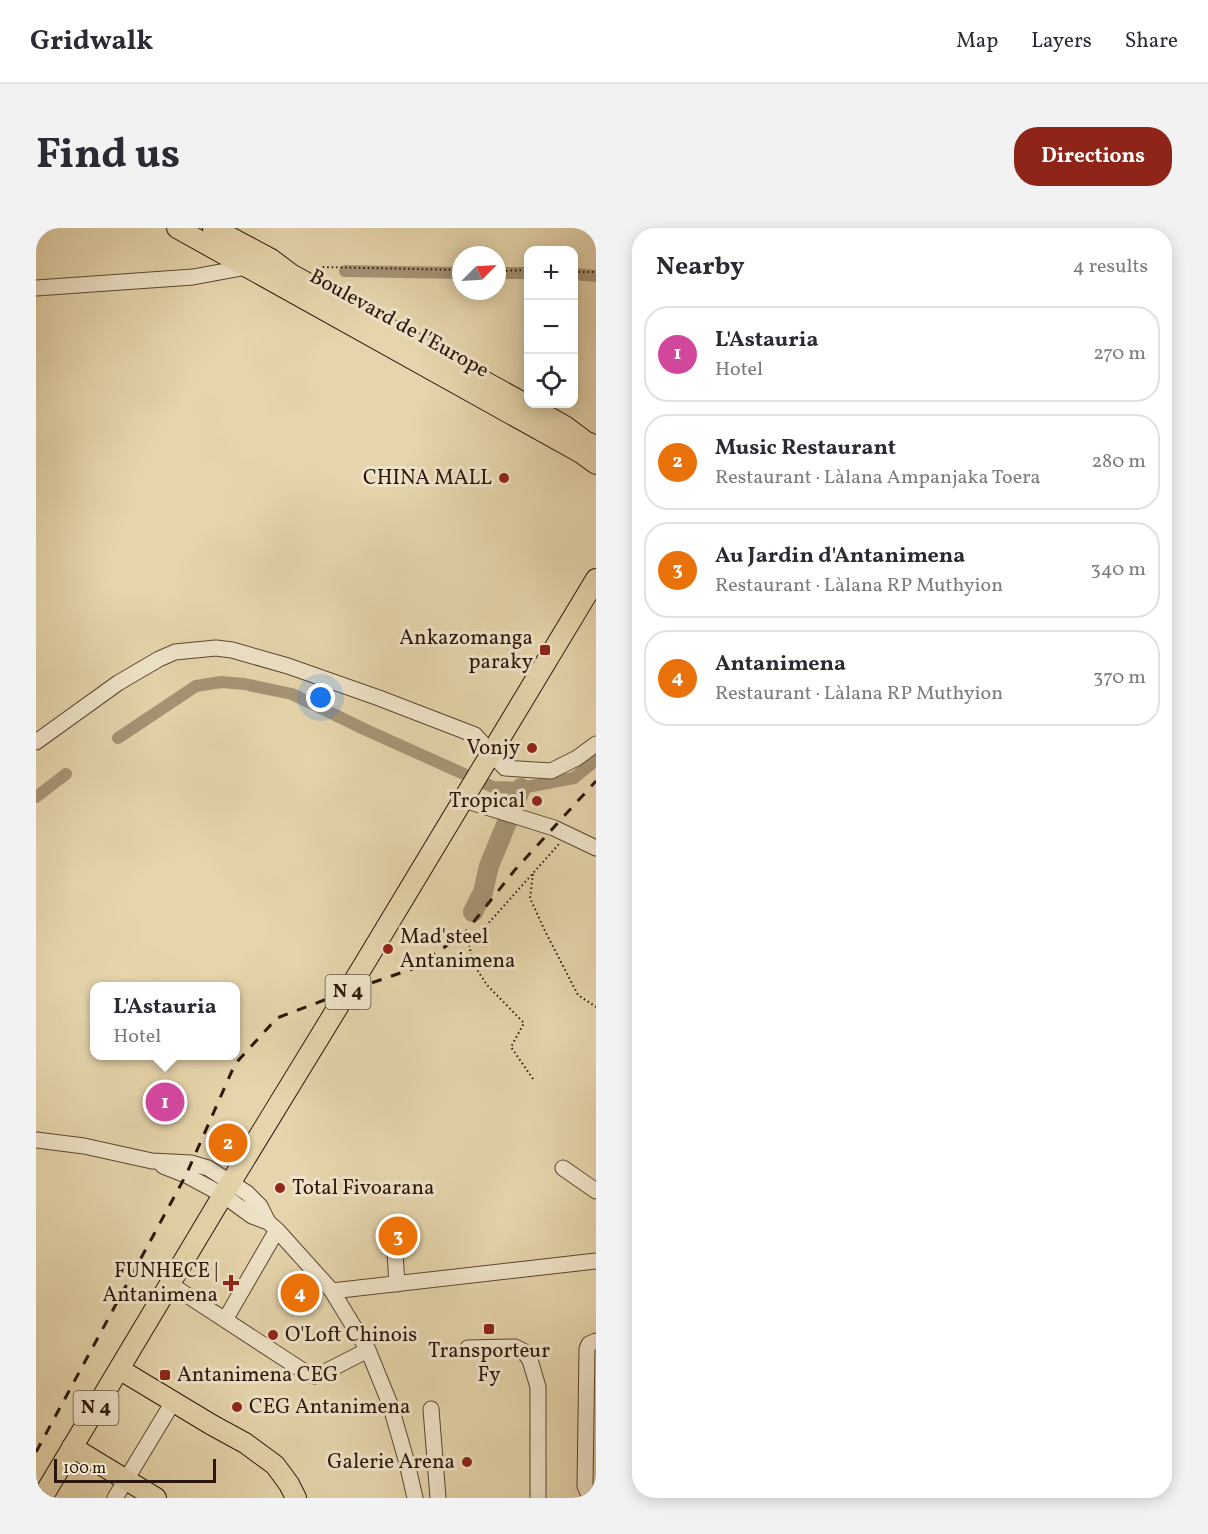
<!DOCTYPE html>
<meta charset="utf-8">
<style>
:root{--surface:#fff;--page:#f2f2f3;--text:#2b2b33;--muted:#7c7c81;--line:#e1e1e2;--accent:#8f2418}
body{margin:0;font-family:Vollkorn,serif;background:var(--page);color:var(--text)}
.controls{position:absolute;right:18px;top:18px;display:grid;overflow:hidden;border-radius:12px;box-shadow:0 3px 15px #0003}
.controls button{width:54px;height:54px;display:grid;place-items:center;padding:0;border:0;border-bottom:2px solid var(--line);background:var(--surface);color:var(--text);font:30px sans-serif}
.compass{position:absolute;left:416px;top:18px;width:54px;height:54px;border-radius:50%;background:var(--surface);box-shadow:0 3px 15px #0003;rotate:66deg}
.scale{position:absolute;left:18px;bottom:15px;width:162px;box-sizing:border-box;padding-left:6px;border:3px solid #2b160b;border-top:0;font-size:16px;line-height:21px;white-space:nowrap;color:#2b160b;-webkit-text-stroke:4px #efe4c9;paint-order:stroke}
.you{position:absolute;left:285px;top:470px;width:21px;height:21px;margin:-15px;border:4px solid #fff;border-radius:50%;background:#1a73e8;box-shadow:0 0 0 9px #1a73e833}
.badge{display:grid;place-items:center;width:39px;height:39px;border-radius:50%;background:var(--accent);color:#fff;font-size:20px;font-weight:700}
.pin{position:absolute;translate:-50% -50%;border:3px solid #fff;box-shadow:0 2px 6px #0006}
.popup{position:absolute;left:54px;top:754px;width:150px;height:78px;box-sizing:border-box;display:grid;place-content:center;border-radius:12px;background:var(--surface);filter:drop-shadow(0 2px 4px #0005);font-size:20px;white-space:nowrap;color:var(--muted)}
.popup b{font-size:22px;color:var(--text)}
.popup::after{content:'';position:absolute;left:50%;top:100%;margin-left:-12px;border:12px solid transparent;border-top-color:var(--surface)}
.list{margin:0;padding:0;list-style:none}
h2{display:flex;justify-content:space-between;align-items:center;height:78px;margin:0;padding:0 24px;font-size:26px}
h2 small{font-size:20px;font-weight:400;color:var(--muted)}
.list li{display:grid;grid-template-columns:39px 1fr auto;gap:18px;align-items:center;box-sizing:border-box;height:96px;margin:0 12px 12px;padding:0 12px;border:2px solid var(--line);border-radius:24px}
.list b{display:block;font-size:22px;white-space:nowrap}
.list p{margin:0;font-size:20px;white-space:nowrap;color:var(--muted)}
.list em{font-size:20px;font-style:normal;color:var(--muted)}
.icon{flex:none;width:33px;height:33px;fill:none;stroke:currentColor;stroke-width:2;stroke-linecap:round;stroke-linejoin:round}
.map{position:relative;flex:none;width:560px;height:1270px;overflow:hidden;border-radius:24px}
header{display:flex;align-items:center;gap:36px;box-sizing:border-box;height:84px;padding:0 30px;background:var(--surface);border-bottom:2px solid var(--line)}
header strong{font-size:28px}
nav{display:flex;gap:33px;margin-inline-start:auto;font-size:21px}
.intro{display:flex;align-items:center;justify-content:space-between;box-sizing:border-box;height:144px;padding:0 36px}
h1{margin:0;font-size:42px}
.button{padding:15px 27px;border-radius:24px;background:var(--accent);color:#fff;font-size:21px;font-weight:700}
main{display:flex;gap:36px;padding:0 36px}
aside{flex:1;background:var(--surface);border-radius:24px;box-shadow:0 3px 15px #0003}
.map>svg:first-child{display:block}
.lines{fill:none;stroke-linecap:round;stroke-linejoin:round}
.canal{stroke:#a69475;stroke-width:12}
.river{stroke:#a69475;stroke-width:20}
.minor-casing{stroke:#5a4633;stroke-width:17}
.major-casing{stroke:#2b160b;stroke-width:22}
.path{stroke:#2b160b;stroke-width:2;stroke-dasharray:1.5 3;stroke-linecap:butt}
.minor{stroke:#efe4c9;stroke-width:15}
.major{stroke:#e6d5ac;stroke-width:20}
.rail{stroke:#2b160b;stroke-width:3;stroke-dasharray:10 10;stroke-linecap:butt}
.poi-dot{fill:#8f2418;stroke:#efe4c9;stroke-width:2}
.labels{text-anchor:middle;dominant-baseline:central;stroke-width:6;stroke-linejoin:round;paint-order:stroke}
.shield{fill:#efe4c9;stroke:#665444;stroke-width:1.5}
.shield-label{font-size:20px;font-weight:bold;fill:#2b160b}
.street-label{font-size:21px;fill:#2b160b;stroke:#efe4c9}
.poi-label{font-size:21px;fill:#2b160b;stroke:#efe4c9;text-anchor:end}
</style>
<header>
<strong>Gridwalk</strong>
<nav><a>Map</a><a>Layers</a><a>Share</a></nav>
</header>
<div class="intro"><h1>Find us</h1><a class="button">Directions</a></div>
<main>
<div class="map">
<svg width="560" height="1270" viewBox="0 0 560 1270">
<rect width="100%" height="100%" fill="#e6d5ac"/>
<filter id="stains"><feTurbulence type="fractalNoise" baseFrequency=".00333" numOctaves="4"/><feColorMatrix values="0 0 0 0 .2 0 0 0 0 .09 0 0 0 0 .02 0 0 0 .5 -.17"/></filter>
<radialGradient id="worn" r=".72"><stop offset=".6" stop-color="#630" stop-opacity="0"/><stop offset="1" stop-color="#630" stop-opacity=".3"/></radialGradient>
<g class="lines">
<!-- canal -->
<path class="canal" d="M309 43 425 45
M461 45H493
M538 46 560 48
M82 510 160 458 185 454 208 456 256 466 330 502 457 559 485 560 538 550 560 532
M0 569 30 546"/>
<!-- river -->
<path class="river" d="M437 684 447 664 453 638 485 560"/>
<!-- minor casing -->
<g class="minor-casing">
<path id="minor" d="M0 60 157 49 211 39
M0 514 82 455 123 431 139 424 180 420 196 422 252 438 343 470 439 507 469 540 515 543 541 530 560 516
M428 572 518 600 560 620
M0 912 48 918 116 933 155 935 172 940 211 965 224 978 232 994 241 1002 296 1063 332 1122 354 1176 371 1235 379 1270
M127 938 150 947 187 967 216 988 232 994
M527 940 560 963
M359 1025 361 1056
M134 1056 272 1146 279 1148 285 1146 332 1122
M296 1063 560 1033
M189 1092 241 1002
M560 1113 553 1116 551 1121 549 1258 552 1265 560 1269
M432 1120 479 1119 487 1123 494 1132 502 1159V1270
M395 1181 402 1270
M79 1270 137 1174"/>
</g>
<!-- major casing -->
<g class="major-casing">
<path id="major" d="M141 0 545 225 560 236
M177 0 235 31 255 46 529 198 549 213 560 218
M83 1141 176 1197 209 1215 239 1237 253 1256 260 1270
M36 1219 120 1270
M6 1270 187 967 327 738 560 351"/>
</g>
<!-- path -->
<path class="path" d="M278 41 285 39 425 42
M461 43 493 42
M538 44H560
M497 646 494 670 509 703 542 767 560 779
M497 851 475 819 488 795 451 757 438 737 433 717 523 616"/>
<!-- minor -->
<use href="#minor" class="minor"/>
<!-- major -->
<use href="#major" class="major"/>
<!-- rail -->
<path class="rail" d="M0 1224 150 947 199 836 241 790 312 763 376 741 428 706 478 643 560 553"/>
</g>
<!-- markers -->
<g class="poi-dot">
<circle cx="468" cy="250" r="6"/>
<rect x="503" y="416" width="12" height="12" rx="3"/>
<circle cx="496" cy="520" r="6"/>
<circle cx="501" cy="573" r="6"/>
<circle cx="352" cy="721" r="6"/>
<circle cx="244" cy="960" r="6"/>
<path d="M192 1046h6v6h6v6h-6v6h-6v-6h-6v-6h6z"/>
<rect x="447" y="1095" width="12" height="12" rx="3"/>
<circle cx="237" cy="1107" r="6"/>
<rect x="123" y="1141" width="12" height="12" rx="3"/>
<circle cx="201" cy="1179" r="6"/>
<circle cx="431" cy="1234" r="6"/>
</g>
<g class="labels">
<!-- shield labels -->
<g class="shield">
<rect x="289.5" y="747" width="45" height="34" rx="4.5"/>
<rect x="37.5" y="1163" width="45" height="34" rx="4.5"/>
</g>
<g class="shield-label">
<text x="312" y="764">N 4</text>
<text x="60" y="1180">N 4</text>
</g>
<!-- street labels -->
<g class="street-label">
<text transform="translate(363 96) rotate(29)">Boulevard de l'Europe</text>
</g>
<!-- poi labels -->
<g class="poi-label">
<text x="456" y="250">CHINA MALL</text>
<text x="497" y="410">Ankazomanga<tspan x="497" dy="24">paraky</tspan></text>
<text x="484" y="520">Vonjy</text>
<text x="489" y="573">Tropical</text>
<text x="364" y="709" text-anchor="start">Mad'steel<tspan x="364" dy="24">Antanimena</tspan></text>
<text x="256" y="960" text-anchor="start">Total Fivoarana</text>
<text x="182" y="1043">FUNHECE |<tspan x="182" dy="24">Antanimena</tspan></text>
<text x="249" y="1107" text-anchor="start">O'Loft Chinois</text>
<text x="453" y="1123" text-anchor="middle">Transporteur<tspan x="453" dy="24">Fy</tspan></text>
<text x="141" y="1147" text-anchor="start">Antanimena CEG</text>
<text x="213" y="1179" text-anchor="start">CEG Antanimena</text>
<text x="419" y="1234">Galerie Arena</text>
</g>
</g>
<rect width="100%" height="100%" filter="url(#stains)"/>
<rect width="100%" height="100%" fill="url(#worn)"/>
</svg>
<div class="controls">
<button>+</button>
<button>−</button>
<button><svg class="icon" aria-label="locate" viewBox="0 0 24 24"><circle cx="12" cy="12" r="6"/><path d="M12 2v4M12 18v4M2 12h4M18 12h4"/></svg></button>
</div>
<svg class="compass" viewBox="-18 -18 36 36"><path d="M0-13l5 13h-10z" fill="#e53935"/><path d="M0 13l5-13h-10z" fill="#7c7c81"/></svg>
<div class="scale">100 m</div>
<div class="you"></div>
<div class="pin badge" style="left:129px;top:874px;background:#d1479c">1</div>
<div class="popup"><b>L'Astauria</b>Hotel</div>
<div class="pin badge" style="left:192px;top:915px;background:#e8710a">2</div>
<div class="pin badge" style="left:362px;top:1008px;background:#e8710a">3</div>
<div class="pin badge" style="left:264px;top:1065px;background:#e8710a">4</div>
</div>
<aside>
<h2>Nearby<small>4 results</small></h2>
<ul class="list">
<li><span class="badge" style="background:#d1479c">1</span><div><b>L'Astauria</b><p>Hotel</p></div><em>270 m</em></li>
<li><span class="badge" style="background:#e8710a">2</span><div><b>Music Restaurant</b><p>Restaurant · Làlana Ampanjaka Toera</p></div><em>280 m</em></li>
<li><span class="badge" style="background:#e8710a">3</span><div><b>Au Jardin d'Antanimena</b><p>Restaurant · Làlana RP Muthyion</p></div><em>340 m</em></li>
<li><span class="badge" style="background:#e8710a">4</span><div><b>Antanimena</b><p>Restaurant · Làlana RP Muthyion</p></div><em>370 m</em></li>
</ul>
</aside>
</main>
